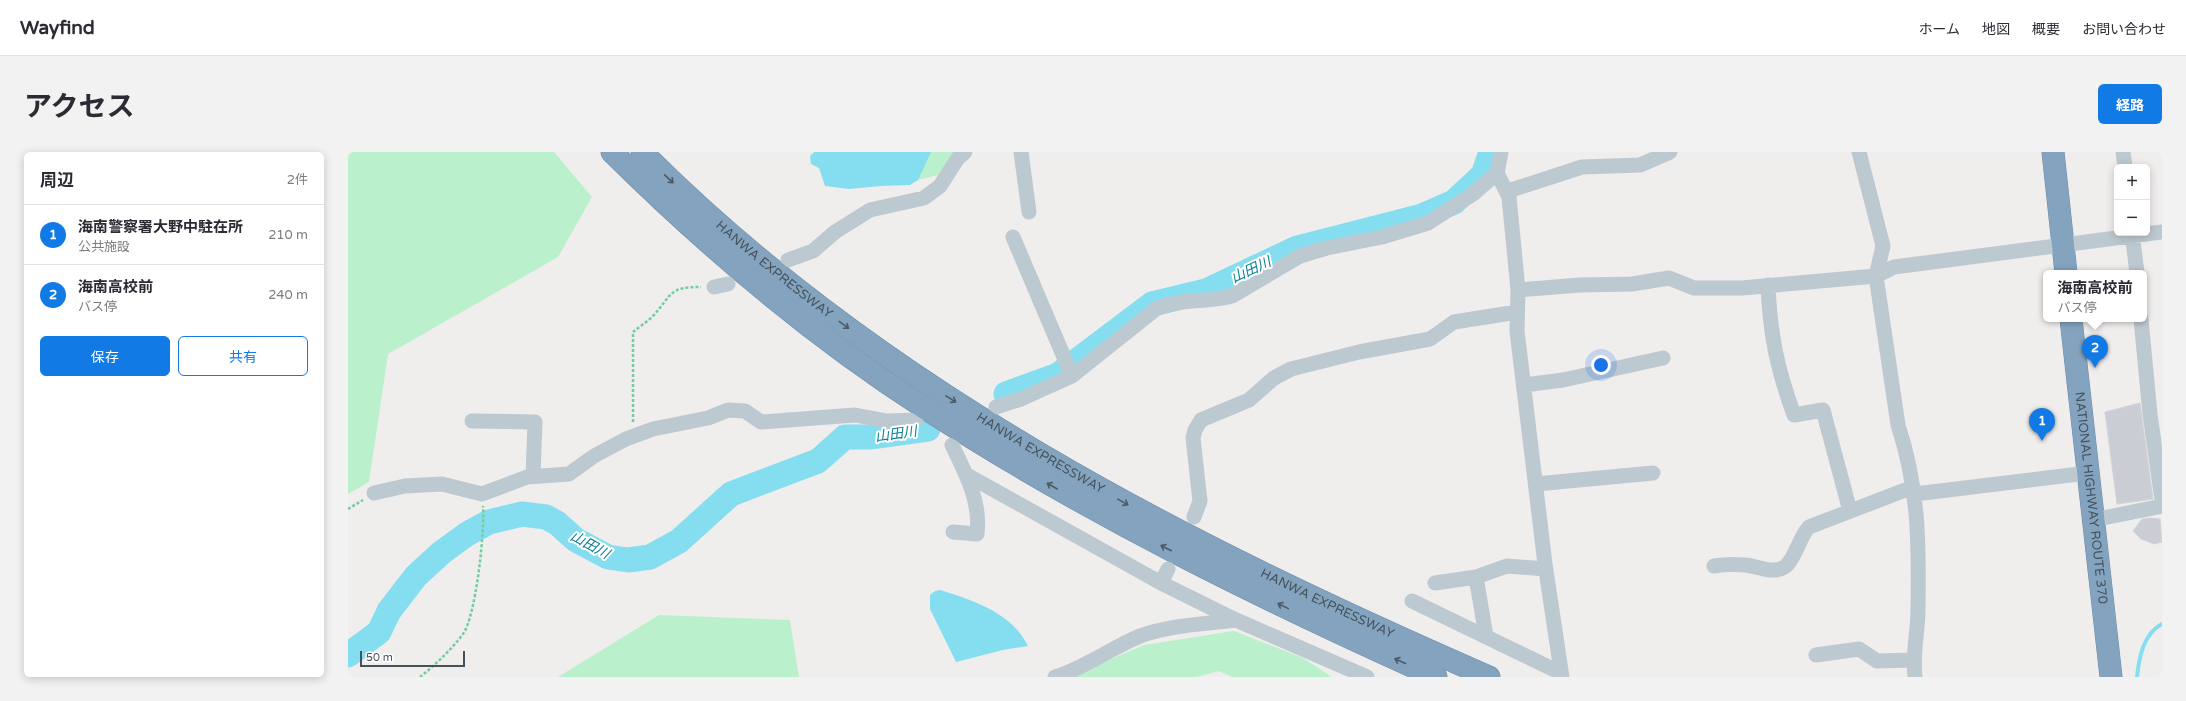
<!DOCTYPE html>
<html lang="ja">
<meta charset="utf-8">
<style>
:root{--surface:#fff;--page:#f2f2f3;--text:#2b2b33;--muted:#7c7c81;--line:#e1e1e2;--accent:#127ae5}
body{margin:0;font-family:"Varela Round","Noto Sans JP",sans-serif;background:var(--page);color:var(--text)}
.controls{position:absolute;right:12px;top:12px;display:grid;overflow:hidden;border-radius:6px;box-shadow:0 2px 10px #0003}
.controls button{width:36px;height:36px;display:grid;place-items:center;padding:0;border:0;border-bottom:1px solid var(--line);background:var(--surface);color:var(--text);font:20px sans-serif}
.scale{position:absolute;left:12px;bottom:10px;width:105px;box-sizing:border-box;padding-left:4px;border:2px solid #45525c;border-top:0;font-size:11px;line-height:14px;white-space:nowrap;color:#45525c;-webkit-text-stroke:3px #fff;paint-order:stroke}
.you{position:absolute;left:1253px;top:213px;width:14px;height:14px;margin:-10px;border:3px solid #fff;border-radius:50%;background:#1a73e8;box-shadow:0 0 0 6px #1a73e833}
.badge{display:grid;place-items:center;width:26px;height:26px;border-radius:50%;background:var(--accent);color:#fff;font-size:13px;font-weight:700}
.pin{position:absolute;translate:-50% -33px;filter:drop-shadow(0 1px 2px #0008)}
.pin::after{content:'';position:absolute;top:21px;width:14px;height:12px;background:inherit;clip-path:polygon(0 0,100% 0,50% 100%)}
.popup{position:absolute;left:1695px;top:118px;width:104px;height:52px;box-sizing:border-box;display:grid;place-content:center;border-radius:6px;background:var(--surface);filter:drop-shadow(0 1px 3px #0005);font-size:13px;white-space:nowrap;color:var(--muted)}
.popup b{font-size:15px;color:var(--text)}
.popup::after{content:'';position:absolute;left:50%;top:100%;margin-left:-8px;border:8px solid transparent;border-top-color:var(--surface)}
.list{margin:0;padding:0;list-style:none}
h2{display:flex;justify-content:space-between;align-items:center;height:52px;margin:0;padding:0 16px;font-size:17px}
h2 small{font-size:13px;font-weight:400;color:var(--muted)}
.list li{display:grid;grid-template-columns:26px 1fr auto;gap:12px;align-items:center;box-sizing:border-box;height:60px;padding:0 16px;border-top:1px solid var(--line)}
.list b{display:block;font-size:15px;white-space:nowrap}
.list p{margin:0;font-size:13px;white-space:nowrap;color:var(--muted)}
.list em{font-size:13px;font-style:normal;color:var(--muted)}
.actions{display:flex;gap:8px;padding:12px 16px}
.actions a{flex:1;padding:9px 0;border:1px solid var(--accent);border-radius:6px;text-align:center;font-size:14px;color:var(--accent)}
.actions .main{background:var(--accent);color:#fff}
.map{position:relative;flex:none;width:1814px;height:525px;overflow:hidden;border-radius:6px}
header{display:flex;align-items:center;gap:24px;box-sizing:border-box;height:56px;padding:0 20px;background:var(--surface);border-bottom:1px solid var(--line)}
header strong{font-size:19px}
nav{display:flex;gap:22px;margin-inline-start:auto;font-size:14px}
.intro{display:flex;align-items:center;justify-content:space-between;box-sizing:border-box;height:96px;padding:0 24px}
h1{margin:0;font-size:28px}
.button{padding:10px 18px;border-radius:6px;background:var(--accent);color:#fff;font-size:14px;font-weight:700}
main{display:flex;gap:24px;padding:0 24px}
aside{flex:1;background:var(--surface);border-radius:6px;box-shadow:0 2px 10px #0003}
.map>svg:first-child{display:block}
.green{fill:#baf0cc}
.water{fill:#85deef}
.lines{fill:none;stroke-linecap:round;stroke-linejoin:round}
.stream{stroke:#85deef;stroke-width:4}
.river{stroke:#85deef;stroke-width:25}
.building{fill:#cacdd3;stroke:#d1d4d9}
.highway-casing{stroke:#6e8eaa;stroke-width:23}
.path{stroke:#70cf9c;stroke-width:2.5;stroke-dasharray:3 2;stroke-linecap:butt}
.minor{stroke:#bdc9d0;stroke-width:15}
.highway{stroke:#83a3bf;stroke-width:22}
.oneway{stroke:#4b5a66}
.labels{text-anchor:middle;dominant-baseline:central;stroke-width:4;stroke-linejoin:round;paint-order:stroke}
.street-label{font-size:13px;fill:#45525c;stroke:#fff}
.water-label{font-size:14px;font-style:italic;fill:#088096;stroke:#fff}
</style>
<header>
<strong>Wayfind</strong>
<nav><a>ホーム</a><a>地図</a><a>概要</a><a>お問い合わせ</a></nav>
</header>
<div class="intro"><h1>アクセス</h1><a class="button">経路</a></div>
<main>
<aside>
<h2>周辺<small>2件</small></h2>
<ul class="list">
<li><span class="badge">1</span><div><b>海南警察署大野中駐在所</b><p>公共施設</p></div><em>210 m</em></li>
<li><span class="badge">2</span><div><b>海南高校前</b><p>バス停</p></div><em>240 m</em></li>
</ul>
<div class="actions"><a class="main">保存</a><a>共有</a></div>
</aside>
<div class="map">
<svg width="1814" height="525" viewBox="0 0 1814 525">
<rect width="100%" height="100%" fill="#f0eded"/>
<!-- green -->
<path class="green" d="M0 0H206L244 45 210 105 40 202 21 330 0 342Z
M581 0H610L590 23 570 28Z
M311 463 442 468 451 525H210Z
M886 479 955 506 984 525H884L871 519 849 525H722L796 493Z"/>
<!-- water -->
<path class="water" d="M466 0H583L570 28 562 33 533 34 501 37 477 34 471 16 463 12 462 4Z
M592 438C625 448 664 461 680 494L655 498 608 510 582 457V443L587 439Z"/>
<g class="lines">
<!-- stream -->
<path class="stream" d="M1789 525C1791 506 1795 482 1814 472"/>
<!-- river -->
<path class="river" d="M658 242 710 223 804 152 858 139 949 96 1074 64 1106 50 1135 23 1143 0
M0 503 31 480 41 459 68 424 93 401 119 382 141 370 174 362 198 365 209 371 228 388 260 405 280 408 302 405 331 389 383 342 470 309 497 285H522L580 277"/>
</g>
<!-- building -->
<path class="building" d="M1792 251 1805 347 1769 352 1757 260Z
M1802 366 1812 367 1814 390 1806 392 1793 387 1785 379 1794 367Z"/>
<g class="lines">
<!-- highway casing -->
<g class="highway-casing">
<g id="highway">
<path d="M264 0C360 95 463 183 577 256 739 361 912 446 1088 525"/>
<path id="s1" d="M294 0C531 238 836 392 1141 525"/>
<path d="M1705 0 1718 121"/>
<path id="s2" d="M1723 167 1763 525"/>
</g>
</g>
<!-- path -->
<path class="path" d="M285 270V180C291 175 299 170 305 164 325 142 320 135 353 135
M0 357 15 348
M72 525C87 513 103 498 115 482 128 464 137 378 135 354"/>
<!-- minor -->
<path class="minor" d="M673 0 681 60
M1153 0 1149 21 1161 45 1170 138 1169 179 1197 412 1214 525
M1511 0 1535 94 1528 124 1550 273C1571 337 1571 392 1570 458 1570 481 1564 501 1567 525
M1775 0 1777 15
M1160 39 1234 15 1292 13 1322 0
M1784 81 1789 121
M665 85 724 224
M440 108 465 99 487 80 522 58 576 46 592 34 610 6 617 0
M1420 133C1422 183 1429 216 1446 263L1475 258 1502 359
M366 135 380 132
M1170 138 1232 133 1284 132 1321 126 1346 136H1394L1528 124 1546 115 1814 80
M1793 167 1802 262 1814 348
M1176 233 1215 228 1315 206
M648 255 673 247 724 224 808 157C832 146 858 151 884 144L952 104 979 96 1034 85 1080 71 1125 42 1149 21
M124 269 187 270 185 324
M604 293C618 322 633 350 629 382L605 380
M619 323 813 431 888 468 1019 525
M1188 332 1305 321
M26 341 57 334 94 332 134 342 179 325 221 322 246 304 278 287 305 277 360 266 380 258 397 259 413 270 507 263 539 269 568 268
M1567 342 1739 321
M846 365 852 349 845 286 847 278 853 268 901 248 926 226 943 217 1011 200 1082 187 1106 170 1169 160
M1745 368 1814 354
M1366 414C1377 412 1386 412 1397 413 1411 414 1427 424 1439 413 1449 402 1451 386 1461 375L1565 335
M1128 425 1138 484
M813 431 820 417
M1087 431 1128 425 1159 414 1198 417
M1064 449 1213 521
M1468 503 1511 497 1529 509 1565 508
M707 525C737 516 763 496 792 484 822 473 857 472 888 468"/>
<!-- highway -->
<use href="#highway" class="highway"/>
</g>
<!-- one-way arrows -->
<defs><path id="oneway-shaft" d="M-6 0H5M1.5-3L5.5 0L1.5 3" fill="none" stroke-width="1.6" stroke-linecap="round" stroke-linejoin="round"/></defs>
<g class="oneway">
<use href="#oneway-shaft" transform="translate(321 27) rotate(43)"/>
<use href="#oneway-shaft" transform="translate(496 173) rotate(36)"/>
<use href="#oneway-shaft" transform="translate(603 247) rotate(32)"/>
<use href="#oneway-shaft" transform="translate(704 334) rotate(-150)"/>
<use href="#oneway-shaft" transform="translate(775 350) rotate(29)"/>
<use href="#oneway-shaft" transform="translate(818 396) rotate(-153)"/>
<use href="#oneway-shaft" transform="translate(935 454) rotate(-154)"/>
<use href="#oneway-shaft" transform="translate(1052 509) rotate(-156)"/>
</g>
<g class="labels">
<!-- street labels -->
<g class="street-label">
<text stroke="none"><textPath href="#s1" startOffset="177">HANWA EXPRESSWAY</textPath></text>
<text stroke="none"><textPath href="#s1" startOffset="501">HANWA EXPRESSWAY</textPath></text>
<text stroke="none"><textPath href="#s2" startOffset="180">NATIONAL HIGHWAY ROUTE 370</textPath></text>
<text stroke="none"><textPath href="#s1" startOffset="825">HANWA EXPRESSWAY</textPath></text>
</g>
<!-- water labels -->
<g class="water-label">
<text transform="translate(903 118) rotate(-25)">山田川</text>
<text transform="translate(548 282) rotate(-8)">山田川</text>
<text transform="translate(242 393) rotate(28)">山田川</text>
</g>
</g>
</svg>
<div class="controls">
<button>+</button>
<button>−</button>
</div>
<div class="scale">50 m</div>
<div class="you"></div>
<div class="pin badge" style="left:1694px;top:289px">1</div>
<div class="pin badge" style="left:1747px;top:216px">2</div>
<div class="popup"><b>海南高校前</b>バス停</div>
</div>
</main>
